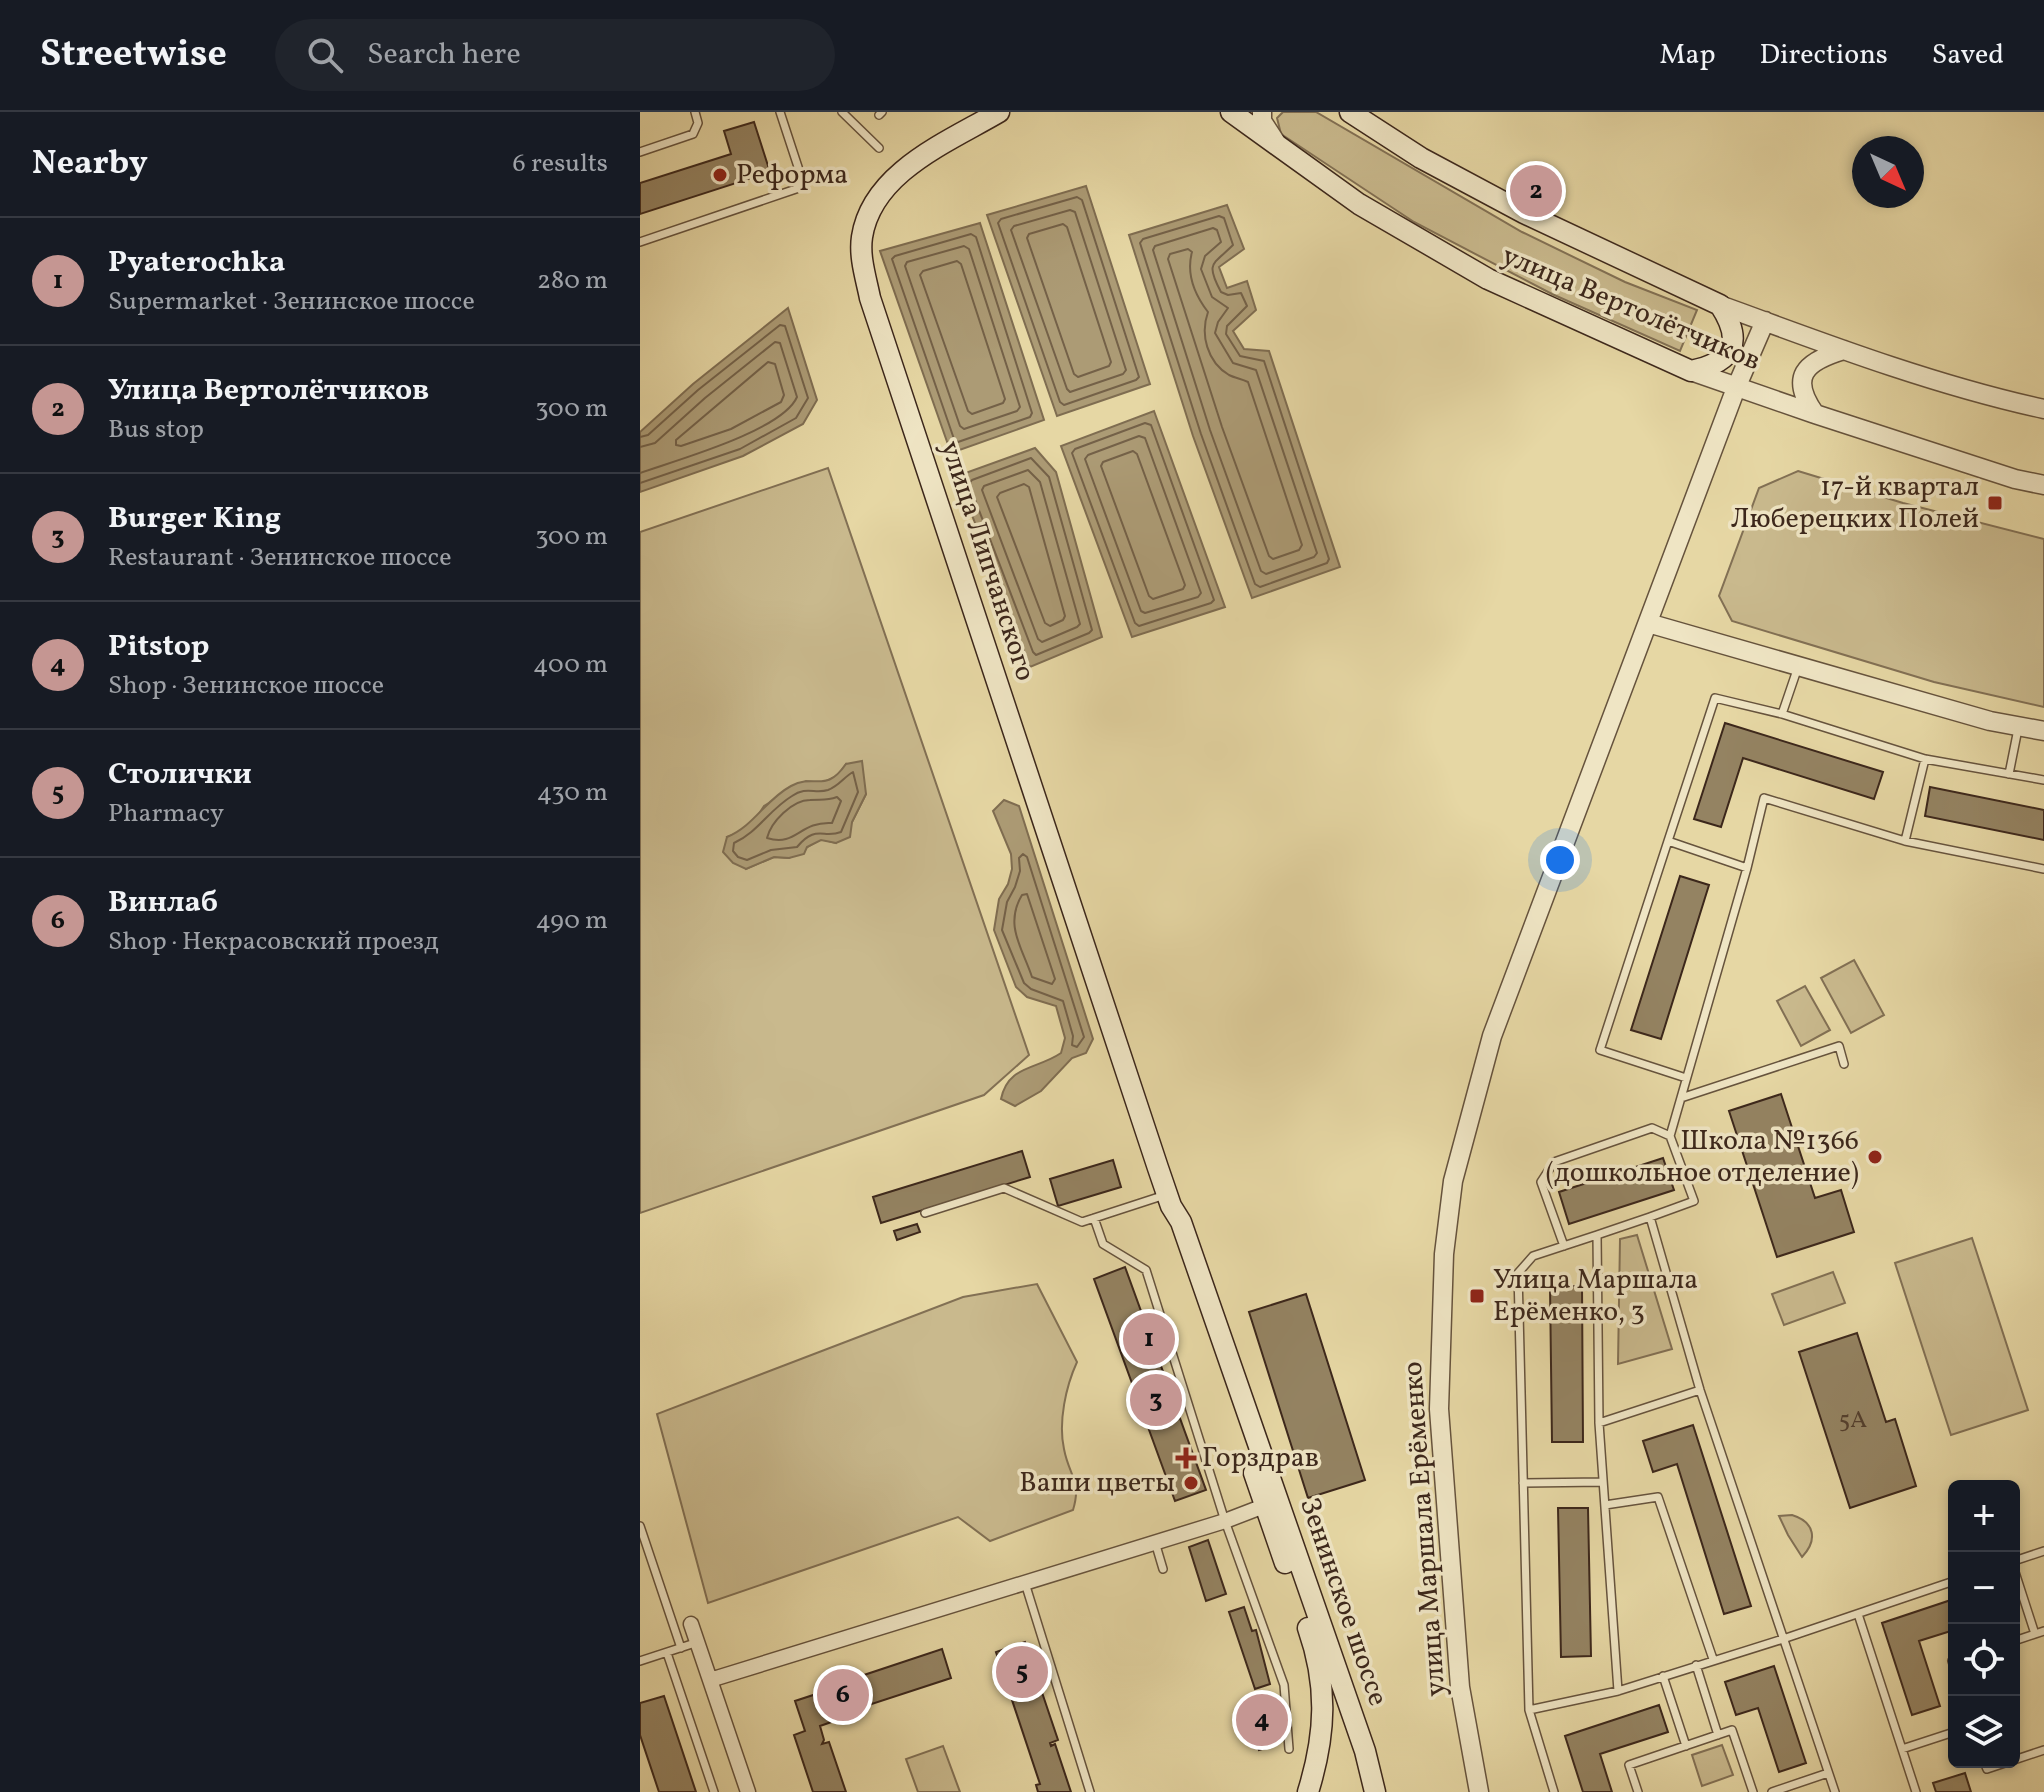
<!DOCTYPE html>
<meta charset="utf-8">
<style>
:root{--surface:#171b24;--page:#20242c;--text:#f1f3f6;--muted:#9ea1a6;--line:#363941;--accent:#c59692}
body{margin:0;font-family:Vollkorn,serif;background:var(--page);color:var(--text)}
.controls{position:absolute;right:24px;bottom:24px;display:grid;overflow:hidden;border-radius:12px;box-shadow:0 4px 12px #0003}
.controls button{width:72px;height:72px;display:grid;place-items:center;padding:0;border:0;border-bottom:2px solid var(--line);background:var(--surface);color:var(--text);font:40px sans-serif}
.compass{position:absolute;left:1212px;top:24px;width:72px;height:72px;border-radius:50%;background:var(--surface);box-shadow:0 4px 12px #0003;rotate:136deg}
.you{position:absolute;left:920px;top:748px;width:28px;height:28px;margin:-20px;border:6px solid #fff;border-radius:50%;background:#1a73e8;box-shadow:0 0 0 12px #1a73e833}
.badge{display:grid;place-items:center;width:52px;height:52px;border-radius:50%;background:var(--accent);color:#111;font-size:26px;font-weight:700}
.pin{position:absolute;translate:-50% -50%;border:4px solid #fff;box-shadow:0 2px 8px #0006}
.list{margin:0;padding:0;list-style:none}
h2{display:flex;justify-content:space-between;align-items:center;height:104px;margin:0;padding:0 32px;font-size:34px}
h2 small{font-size:26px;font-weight:400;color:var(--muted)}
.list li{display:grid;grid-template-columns:52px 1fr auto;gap:24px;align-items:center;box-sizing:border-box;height:128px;padding:0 32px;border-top:2px solid var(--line)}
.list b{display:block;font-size:30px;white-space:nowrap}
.list p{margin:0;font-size:26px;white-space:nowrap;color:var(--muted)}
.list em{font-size:26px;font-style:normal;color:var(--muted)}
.icon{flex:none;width:44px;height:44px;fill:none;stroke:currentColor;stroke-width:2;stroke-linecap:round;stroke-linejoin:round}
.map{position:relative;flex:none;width:1404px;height:1680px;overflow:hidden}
header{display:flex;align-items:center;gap:48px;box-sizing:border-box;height:112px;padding:0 40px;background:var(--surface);border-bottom:2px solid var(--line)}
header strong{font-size:38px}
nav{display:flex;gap:44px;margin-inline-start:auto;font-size:28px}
.search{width:560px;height:72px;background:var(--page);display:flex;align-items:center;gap:20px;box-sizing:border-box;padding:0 28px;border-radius:44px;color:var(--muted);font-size:30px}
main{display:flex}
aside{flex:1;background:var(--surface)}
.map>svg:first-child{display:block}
.green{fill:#c9b98d;stroke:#827054;stroke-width:2;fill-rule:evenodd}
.water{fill:#ac9b75;stroke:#7f6d51;stroke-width:2}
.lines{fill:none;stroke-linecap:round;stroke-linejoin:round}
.shore{stroke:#746148;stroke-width:2}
.building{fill:#948362;stroke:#3c271b;stroke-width:2}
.service-casing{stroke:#66533d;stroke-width:10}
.minor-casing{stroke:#66533d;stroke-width:17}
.tertiary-casing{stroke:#66533d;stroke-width:21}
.secondary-casing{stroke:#3c271b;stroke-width:23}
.service{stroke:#efe5c4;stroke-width:7}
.minor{stroke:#efe5c4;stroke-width:14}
.tertiary{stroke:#efe5c4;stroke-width:18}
.secondary{stroke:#efe5c4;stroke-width:20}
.poi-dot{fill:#8f2418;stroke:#efe5c4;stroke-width:3}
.labels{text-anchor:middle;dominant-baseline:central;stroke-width:7;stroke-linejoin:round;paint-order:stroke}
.number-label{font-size:24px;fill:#523e2d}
.poi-label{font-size:28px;fill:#3c271b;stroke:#efe5c4;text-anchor:start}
.street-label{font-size:28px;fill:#3c271b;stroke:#efe5c4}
</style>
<header>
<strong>Streetwise</strong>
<div class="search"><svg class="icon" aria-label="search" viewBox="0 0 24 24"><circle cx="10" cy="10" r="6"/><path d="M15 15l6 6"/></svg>Search here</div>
<nav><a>Map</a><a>Directions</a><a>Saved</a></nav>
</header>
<main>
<aside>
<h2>Nearby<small>6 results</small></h2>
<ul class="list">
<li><span class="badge">1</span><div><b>Pyaterochka</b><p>Supermarket · Зенинское шоссе</p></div><em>280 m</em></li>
<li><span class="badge">2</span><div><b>Улица Вертолётчиков</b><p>Bus stop</p></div><em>300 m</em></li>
<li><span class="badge">3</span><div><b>Burger King</b><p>Restaurant · Зенинское шоссе</p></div><em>300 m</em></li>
<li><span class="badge">4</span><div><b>Pitstop</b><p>Shop · Зенинское шоссе</p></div><em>400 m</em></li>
<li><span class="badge">5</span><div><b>Столички</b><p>Pharmacy</p></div><em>430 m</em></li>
<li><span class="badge">6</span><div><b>Винлаб</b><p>Shop · Некрасовский проезд</p></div><em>490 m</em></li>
</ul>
</aside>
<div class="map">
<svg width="1404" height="1680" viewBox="0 0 1404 1680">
<rect width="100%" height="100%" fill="#e6d7a4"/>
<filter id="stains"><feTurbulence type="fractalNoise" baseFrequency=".0025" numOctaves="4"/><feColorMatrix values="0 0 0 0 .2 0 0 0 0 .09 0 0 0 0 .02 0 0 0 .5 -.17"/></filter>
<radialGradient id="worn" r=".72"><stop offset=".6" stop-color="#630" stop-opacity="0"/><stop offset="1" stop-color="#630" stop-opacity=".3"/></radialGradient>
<!-- green -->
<path class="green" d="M643 0H676L882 120 985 170 1057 198 1040 239 912 182 774 110 641 22 637 6Z
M188 356 389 943 344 983 0 1101V420ZM206 652 226 682 212 710 196 731 181 727 149 746 134 745 106 757 87 725 103 719 115 708 124 694 166 669 182 671 197 664Z
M1158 359 1263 391 1404 427V595L1294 570 1092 509 1079 484 1119 376Z
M1214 848 1244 903 1211 921 1181 866Z
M1165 874 1190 918 1161 934 1137 889Z
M997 1123 1032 1237 978 1252 980 1127Z
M1332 1126 1388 1298 1311 1323 1255 1151Z
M1193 1160 1205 1191 1144 1213 1132 1182Z
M397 1172 437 1250C426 1274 418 1310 424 1337 429 1364 442 1369 433 1398L350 1429 318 1405 68 1491 17 1302 323 1185Z
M1152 1403C1175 1410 1178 1428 1162 1445L1148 1423 1139 1404Z
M1082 1633 1093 1663 1062 1674 1052 1643Z
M303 1634 320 1680H278L266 1647Z"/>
<!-- water -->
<path class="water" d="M446 74 510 272 417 304 347 103Z
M587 93 604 137 579 155 587 176 607 169 616 198 593 219 604 237 629 239 700 455 612 486 553 324 489 123Z
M340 111 404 308 311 341 240 139Z
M148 196 177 288 163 312 103 344 0 380V320L53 272Z
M514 299 585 495 492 525 421 334Z
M395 336 416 360 462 525 390 555 317 364Z
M222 649 226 682 212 710 210 725 196 731 181 728 167 735 164 742 149 746 134 745 106 757 93 751 83 740 87 725C114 714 125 688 151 674 176 661 185 682 206 652Z
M364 688 379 694 453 927 446 941 432 946 401 979 375 994 361 987C368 953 396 958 421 941L425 926 416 894 387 885 376 875 354 818 359 787 368 772 372 757 371 742 353 699Z"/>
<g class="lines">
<!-- shore -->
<path class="shore" d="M437 85 442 88 499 265 496 268 424 293 420 290 358 111 361 107Z
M430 98 435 100 486 258 483 262 430 280 427 277 371 118 374 114Z
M579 104 584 106 593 133C573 153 565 150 581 180L588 183 601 181 607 194 587 214 586 222 600 244 624 249 689 447 687 451 620 475 615 472 561 322 500 131 503 127Z
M423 112 427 115 471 250 469 254 438 265 434 262 387 126 389 122Z
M573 116 577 118 581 130 565 144 561 157 572 185 588 196 578 210 575 221 593 251 616 258 677 441 674 445 626 462 621 459 570 318 513 138 515 134Z
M331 122 336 125 392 301 390 305 318 330 314 327 252 147 255 144Z
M324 134 329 137 380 295 377 299 324 317 320 314 265 154 267 150Z
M548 137 552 140C546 162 555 183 568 200 560 222 567 250 589 263 595 266 602 267 608 270L662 433 659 438 633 447 629 444 582 315 528 147 530 142Z
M317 149 321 152 365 287 363 291 332 302 328 299 280 163 283 159Z
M128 250 135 252 144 283 141 290 91 317 41 334 36 333V328Z
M505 311 511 313 574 488 571 491 499 514 495 511 432 341 435 337Z
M499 324 505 326 561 481 558 485 505 501 501 499 445 347 448 343Z
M0 325 8 323 58 278 140 213 145 214 168 286 156 306 100 337 0 371
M0 335 15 331 65 286 135 230 140 231 157 285C142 319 37 348 0 361
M493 339 497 342 545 473 543 477 513 487 509 484 461 354 463 350Z
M391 346 409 365 452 518 449 521 396 543 393 540 329 372 332 368Z
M388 358 400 370 440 512 437 515 402 530 398 527 342 378 344 374Z
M384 372 389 375 425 504 423 508 410 514 405 511 357 385 360 381Z
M213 660 218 680 201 720C183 727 176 712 157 735L131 738 107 748 98 745 93 739 94 731C118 720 129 698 152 684 166 674 175 682 188 678 199 674 204 665 213 660Z
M197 685 201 689 192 711C159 709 157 735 127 726 131 710 152 688 170 688 181 687 186 689 197 685Z
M383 742 387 745 444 925 437 935 432 933 433 924 423 889 391 877 384 871 362 818 367 790 375 775 380 759 379 746Z
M387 782 415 867 412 872 392 865C382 835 364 813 382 783Z"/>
</g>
<!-- building -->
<path class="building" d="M114 10 130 60 0 102V71L91 42 84 19Z
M1085 611 1243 660 1234 687 1103 646 1081 715 1054 707Z
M1290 675 1404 698V728L1285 704Z
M1040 764 1069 773 1021 927 991 918Z
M1141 982 1175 1086 1201 1078 1214 1120 1137 1145 1089 999Z
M382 1039 390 1065 241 1111 233 1085Z
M1023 1046 1034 1078 929 1112 919 1080Z
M473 1048 481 1075 418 1094 410 1067Z
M277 1112 280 1120 257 1128 254 1119Z
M485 1155 566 1378 535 1389 454 1167Z
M910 1174H942L943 1330H912Z
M666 1182 725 1368 668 1386 609 1200Z
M1217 1221 1246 1310 1255 1307 1276 1374 1210 1396 1159 1240Z
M1053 1313 1111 1494 1084 1502 1037 1352 1013 1360 1003 1329Z
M918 1396H948L951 1544 921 1545Z
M568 1428 586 1482 566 1489 549 1435Z
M1314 1487V1518L1279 1529 1300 1594 1272 1603 1242 1511Z
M604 1495 612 1519 616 1518 630 1572 615 1577 589 1500Z
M385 1530 418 1628 410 1631 411 1634 415 1632 431 1680H398L396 1673 400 1672 356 1540Z
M302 1537 311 1566 207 1600 209 1604 180 1614 184 1628 182 1632 189 1630 206 1680H173L154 1623 165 1619 155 1589 219 1568 218 1565Z
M1134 1554 1166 1651 1139 1660 1118 1596 1096 1603 1085 1570Z
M626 1582 641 1625 631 1628 633 1634 619 1638 603 1590Z
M24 1584 56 1680H19L0 1623V1591Z
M1019 1593 1028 1620 960 1642 972 1680H943L925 1624Z
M1325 1661 1331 1680H1296L1293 1671Z"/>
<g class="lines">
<!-- service casing -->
<g class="service-casing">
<path id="service" d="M202 0 239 36
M239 3 242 0
M0 40 53 22 58 11 55 0
M0 130 156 77 160 71V61L140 0
M1142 602 1158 555
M1369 662 1378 617
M1028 729 960 938 1046 966
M1265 729 1285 647
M1107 756 1028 729 1075 586 1142 602 1285 647 1404 668
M1041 986 1199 934 1204 952
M1030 1024 1107 756 1124 686 1265 729 1404 757
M285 1101 364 1076 442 1110 525 1083
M454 1106 463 1132 506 1158 585 1409 644 1573 649 1637
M924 1134 901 1070 914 1050 1012 1016 1030 1024 1054 1089 1010 1105
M959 1311 1060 1278
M883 1371 963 1370
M965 1393 1018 1385 1073 1547
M0 1414 41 1536
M515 1430 523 1457
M1374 1449 1404 1439
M1374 1457 1395 1522 1404 1519
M385 1471 450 1680
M1218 1502 1276 1680
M1374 1529 1395 1522
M27 1541 74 1680
M1314 1548 1312 1549 1314 1555
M0 1549 58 1530
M1056 1553 1078 1623
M1023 1564 1046 1634
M978 1579 959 1311 957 1123 1010 1105 1060 1278 1195 1680
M889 1598 978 1579 1143 1527 1314 1469
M1262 1637 1314 1620
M1374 1648 1404 1638
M1344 1650 1347 1657 1368 1650
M914 1680 889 1598 878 1161 893 1144 957 1123
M998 1680 989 1653 1092 1618 1113 1680
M1132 1680 1188 1661"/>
</g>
<!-- minor casing -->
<g class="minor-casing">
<path id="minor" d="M51 1512 108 1680
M70 1568 585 1409 624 1394"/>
</g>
<!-- tertiary casing -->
<g class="tertiary-casing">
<path id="tertiary" d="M622 0V9L635 29
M1080 193C1186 232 1294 273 1404 297
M1051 259 1175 302 1375 367 1404 373
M1175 302C1149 265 1164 250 1204 238
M1008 511 1350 609 1404 619
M839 1680 820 1575 799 1297 804 1142 813 1069 852 924 1096 276 1125 209"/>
</g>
<!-- secondary casing -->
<g class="secondary-casing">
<path id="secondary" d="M359 0C308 30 232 60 222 125 219 145 226 166 230 186L518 1056 531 1094 541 1110 725 1639 735 1680
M591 0 719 92 848 167 1051 259C1094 250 1104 230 1080 193L884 101 781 46 710 0
M614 1361 645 1451
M668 1516C688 1573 686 1622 668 1680"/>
</g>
<!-- service -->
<use href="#service" class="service"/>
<!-- minor -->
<use href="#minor" class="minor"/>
<!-- tertiary -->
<use href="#tertiary" class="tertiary"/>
<!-- secondary -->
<use href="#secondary" class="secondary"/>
</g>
<!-- markers -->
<g class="poi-dot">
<circle cx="80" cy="63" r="8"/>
<rect x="1347" y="383" width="16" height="16" rx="4"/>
<circle cx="1235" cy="1045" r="8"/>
<rect x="829" y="1176" width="16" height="16" rx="4"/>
<path d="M542 1334h8v8h8v8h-8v8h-8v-8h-8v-8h8z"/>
<circle cx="551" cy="1371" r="8"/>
</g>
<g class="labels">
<!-- number labels -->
<g class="number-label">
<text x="1213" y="1309">5А</text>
</g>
<!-- poi labels -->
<g class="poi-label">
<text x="96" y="63">Реформа</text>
<text x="1339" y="375" text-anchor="end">17-й квартал<tspan x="1339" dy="32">Люберецких Полей</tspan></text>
<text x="1219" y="1029" text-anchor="end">Школа №1366<tspan x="1219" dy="32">(дошкольное отделение)</tspan></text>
<text x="853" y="1168">Улица Маршала<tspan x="853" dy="32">Ерёменко, 3</tspan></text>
<text x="562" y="1346">Горздрав</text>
<text x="535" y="1371" text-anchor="end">Ваши цветы</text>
</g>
<!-- street labels -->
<g class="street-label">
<text transform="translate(991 197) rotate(23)">улица Вертолётчиков</text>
<text transform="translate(347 449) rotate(72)">улица Липчанского</text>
<text transform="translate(785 1417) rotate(-94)">улица Маршала Ерёменко</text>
<text transform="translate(703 1490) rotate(71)">Зенинское шоссе</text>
</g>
</g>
<rect width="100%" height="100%" filter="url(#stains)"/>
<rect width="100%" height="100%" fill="url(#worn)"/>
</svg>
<div class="controls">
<button>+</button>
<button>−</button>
<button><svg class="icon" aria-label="locate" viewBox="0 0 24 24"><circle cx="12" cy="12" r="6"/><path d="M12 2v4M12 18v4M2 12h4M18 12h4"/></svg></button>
<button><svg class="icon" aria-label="layers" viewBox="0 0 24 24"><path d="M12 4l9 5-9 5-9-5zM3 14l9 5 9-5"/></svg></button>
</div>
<svg class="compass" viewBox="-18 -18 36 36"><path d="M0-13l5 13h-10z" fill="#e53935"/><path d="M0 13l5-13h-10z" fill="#9ea1a6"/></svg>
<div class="you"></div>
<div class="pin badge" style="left:509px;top:1227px">1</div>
<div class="pin badge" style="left:896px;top:79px">2</div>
<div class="pin badge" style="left:516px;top:1288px">3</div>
<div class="pin badge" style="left:622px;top:1608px">4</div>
<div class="pin badge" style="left:382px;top:1560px">5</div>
<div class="pin badge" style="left:203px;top:1583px">6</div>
</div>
</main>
